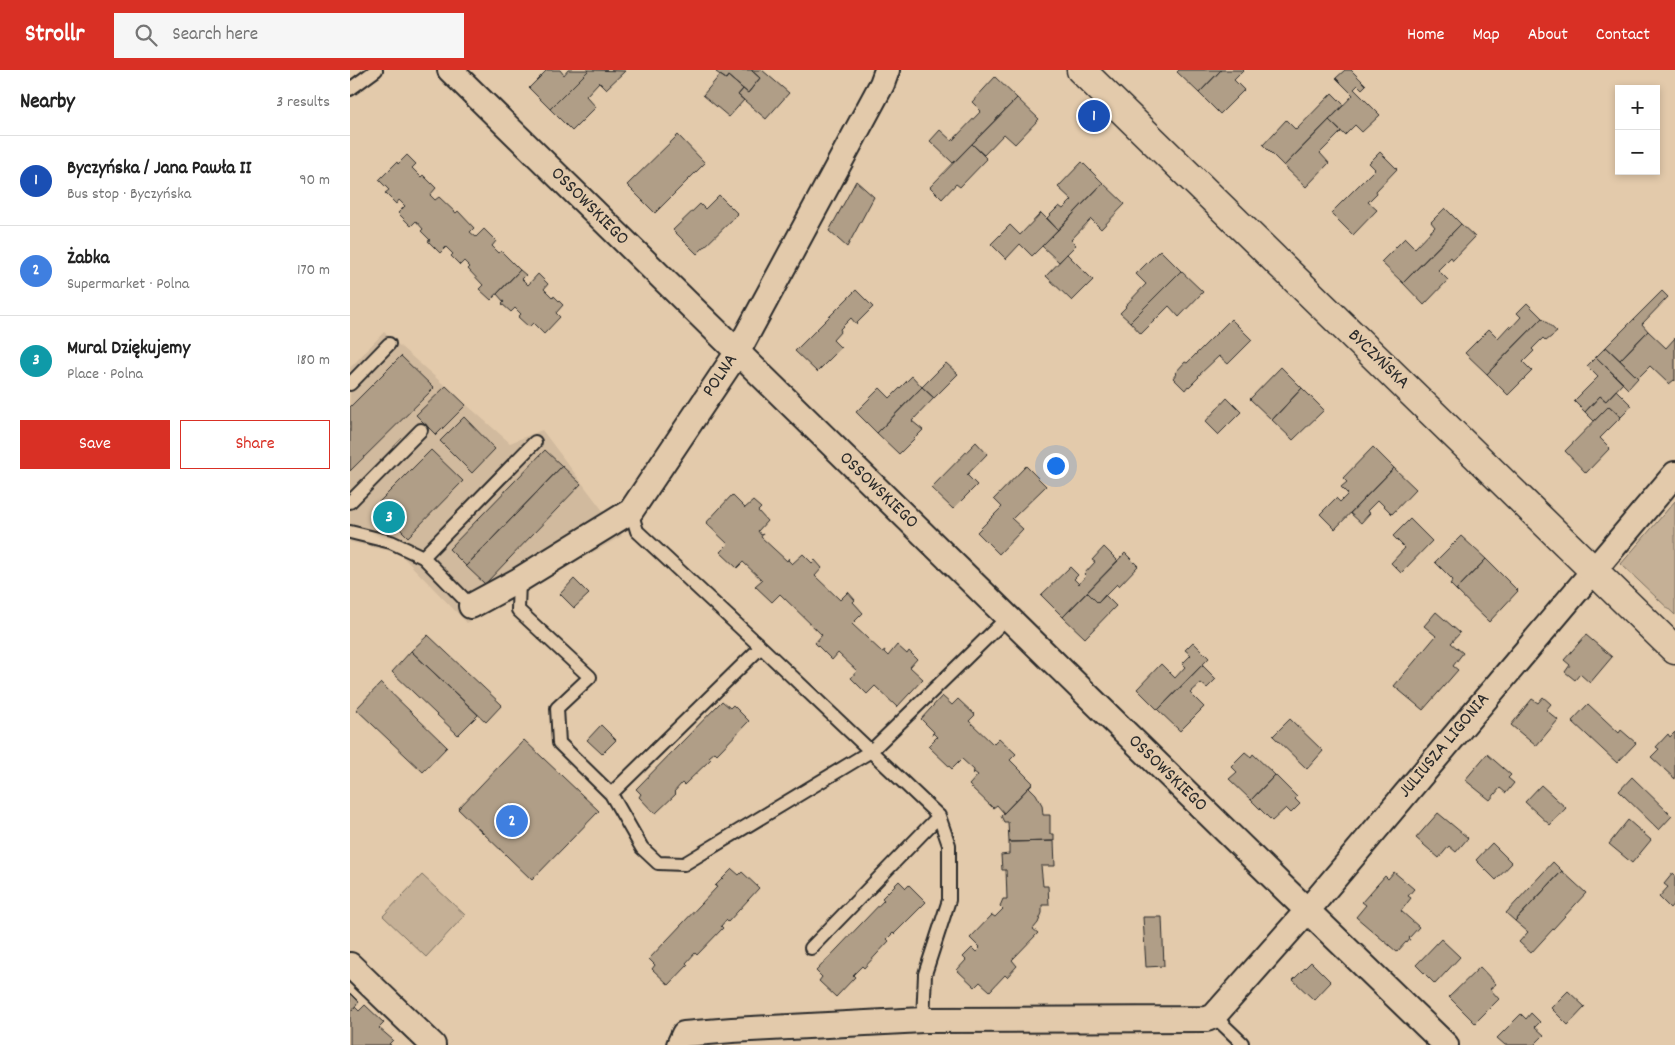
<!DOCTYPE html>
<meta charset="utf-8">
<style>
:root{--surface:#fff;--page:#f6f6f6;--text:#222;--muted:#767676;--line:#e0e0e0;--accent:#d93025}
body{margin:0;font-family:Dekko,sans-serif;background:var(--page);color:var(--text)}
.controls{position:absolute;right:15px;top:15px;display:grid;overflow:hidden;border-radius:0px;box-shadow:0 2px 8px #0003}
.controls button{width:45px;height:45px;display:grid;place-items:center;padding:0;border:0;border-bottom:1px solid var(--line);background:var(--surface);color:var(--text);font:25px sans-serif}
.you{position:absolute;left:705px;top:395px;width:18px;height:18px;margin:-12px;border:4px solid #fff;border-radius:50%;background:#1a73e8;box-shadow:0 0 0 8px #1a73e833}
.badge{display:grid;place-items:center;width:32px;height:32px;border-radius:50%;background:var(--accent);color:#fff;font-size:16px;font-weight:700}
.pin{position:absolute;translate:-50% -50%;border:2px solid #fff;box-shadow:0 1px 5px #0006}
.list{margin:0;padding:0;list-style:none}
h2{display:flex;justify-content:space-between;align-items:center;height:65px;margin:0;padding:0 20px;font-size:21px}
h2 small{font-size:16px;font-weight:400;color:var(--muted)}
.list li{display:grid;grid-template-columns:32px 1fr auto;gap:15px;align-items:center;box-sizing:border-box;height:90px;padding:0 20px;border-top:1px solid var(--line)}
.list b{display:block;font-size:19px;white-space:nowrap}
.list p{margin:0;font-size:16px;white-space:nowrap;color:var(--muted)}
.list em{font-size:16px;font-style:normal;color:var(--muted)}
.actions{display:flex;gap:10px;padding:15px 20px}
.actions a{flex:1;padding:11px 0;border:1px solid var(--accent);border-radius:0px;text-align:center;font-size:18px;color:var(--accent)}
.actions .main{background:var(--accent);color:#fff}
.icon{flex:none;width:28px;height:28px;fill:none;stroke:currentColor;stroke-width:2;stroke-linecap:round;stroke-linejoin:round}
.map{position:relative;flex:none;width:1325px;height:975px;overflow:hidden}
header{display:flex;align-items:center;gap:30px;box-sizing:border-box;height:70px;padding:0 25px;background:var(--accent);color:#fff}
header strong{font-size:24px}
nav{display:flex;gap:28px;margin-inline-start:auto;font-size:18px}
.search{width:350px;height:45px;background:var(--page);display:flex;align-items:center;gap:12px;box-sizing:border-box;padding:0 18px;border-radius:0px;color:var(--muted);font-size:19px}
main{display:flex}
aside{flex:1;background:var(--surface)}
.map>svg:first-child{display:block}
.built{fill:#d1ba9e}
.green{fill:#c5b096;stroke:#786e60}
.building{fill:#b09e87;stroke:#2b2b2b}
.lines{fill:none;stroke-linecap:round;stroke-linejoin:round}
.lane-casing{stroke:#2b2b2b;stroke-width:16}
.street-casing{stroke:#2b2b2b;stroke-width:28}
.secondary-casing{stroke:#2b2b2b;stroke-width:31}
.lane{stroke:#e3caab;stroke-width:12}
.street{stroke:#e3caab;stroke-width:24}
.secondary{stroke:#e3caab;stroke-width:28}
.labels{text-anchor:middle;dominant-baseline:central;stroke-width:4;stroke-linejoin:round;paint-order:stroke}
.street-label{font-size:19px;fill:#2b2b2b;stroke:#e3caab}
</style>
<header>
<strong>Strollr</strong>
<div class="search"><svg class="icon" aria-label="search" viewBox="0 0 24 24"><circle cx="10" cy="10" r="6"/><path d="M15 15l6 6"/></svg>Search here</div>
<nav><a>Home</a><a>Map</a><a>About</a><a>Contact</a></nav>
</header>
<main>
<aside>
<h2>Nearby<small>3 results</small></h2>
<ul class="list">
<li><span class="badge" style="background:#1a4fb4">1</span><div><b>Byczyńska / Jana Pawła II</b><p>Bus stop · Byczyńska</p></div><em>90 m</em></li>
<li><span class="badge" style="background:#3f7fe0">2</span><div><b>Żabka</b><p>Supermarket · Polna</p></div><em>170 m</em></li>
<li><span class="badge" style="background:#0f9aa8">3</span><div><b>Mural Dziękujemy</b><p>Place · Polna</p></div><em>180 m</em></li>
</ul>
<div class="actions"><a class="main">Save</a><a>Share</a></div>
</aside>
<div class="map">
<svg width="1325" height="975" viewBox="0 0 1325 975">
<rect width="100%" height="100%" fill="#e3caab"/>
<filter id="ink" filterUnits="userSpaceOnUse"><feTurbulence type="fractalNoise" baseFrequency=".02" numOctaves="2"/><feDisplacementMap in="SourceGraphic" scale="10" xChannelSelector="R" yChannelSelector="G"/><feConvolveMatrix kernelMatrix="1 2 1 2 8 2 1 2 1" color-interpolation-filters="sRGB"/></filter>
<g filter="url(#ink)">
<!-- built -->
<path class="built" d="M34 262 160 373 192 360 272 466 117 553 49 483 0 472V298Z"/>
<!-- green -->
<path class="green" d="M1325 431V545L1271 494Z
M72 805 115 845 76 887 33 846Z"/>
<!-- building -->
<path class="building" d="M197 0H210L214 5 218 0H239L200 39 179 18Z
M239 0 275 1 256 19 249 12 236 26 246 37 222 61 200 39Z
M368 0H401L410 8 398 23 378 6 376 9 366 2Z
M403 0H412L439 23 416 49 388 25 393 19 398 23 410 8 402 1Z
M829 0H871L849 23 827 2Z
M871 0H894L884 10 894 20 870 44 849 23Z
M995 0H1001L1016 15 1012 19 1008 15 1004 19 1030 45 1012 62 1005 55 995 65 979 50 1003 25 986 8Z
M370 5 376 9 378 6 393 19 388 25 394 30 379 47 353 25Z
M645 7 667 28 603 93 580 71 590 60 602 71 631 41 622 32Z
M982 23 994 35 934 96 913 75 936 50 946 60Z
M667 28 689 49 665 74 654 64 634 85 622 74Z
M979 50 991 62 970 83 979 93 956 117 934 96Z
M328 65 355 93 305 143 277 115Z
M622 74 637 89 610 117 606 114 592 129 580 117Z
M1030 82 1047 99 1026 121 1027 123 1018 132 1027 140 1003 165 981 143 1025 99 1019 93Z
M57 85 66 94 62 98 71 107 73 105 86 118 80 125 85 130 89 127 106 143 108 141 124 158 120 162 126 167 134 159 146 171 142 176 149 183 151 181 170 200 141 230 129 219 133 215 118 199 120 197 114 191 110 195 101 186 103 184 96 177 90 183 78 171 80 170 71 161 73 159 66 151 61 156 48 143 55 136 49 130 46 134 35 123 39 120 29 110 47 92 48 94Z
M732 92 753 113 708 160 697 148 709 136 713 139 722 130 708 117Z
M506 111 524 127 497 177 479 161Z
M753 113 775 134 751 159 741 149 721 170 726 175 709 192 692 176Z
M369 125 388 144 347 184 323 160 350 134 355 139Z
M1095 138 1111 154 1053 213 1031 192 1055 168 1065 178 1085 157 1081 152Z
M691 143 708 160 682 186 670 174 656 189 641 174 660 155 670 165Z
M1111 154 1125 167 1103 190 1101 187 1088 200 1098 210 1074 235 1053 213Z
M810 180 831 201 780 252 770 243 776 237 775 236 796 214 786 204Z
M717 184 743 210 722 231 696 206Z
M170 200 176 205 172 209 178 215 188 204 198 214 194 219 203 228 204 226 213 235 206 243 210 247 194 264 183 253 179 257 168 247 171 244 165 238 161 242 152 234 154 232 147 224Z
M831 201 853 222 829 247 819 236 791 264 780 252Z
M506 220 523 237 506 254 501 248 490 259 491 261 483 270 491 278 467 302 445 281Z
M1312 221 1318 227 1292 254 1298 261 1270 290 1256 277Z
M1177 233 1192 248 1137 304 1115 283 1139 259 1148 268 1159 256 1161 258 1171 247 1167 243Z
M1192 248 1207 262 1196 271 1193 268 1182 279 1184 281 1173 292 1182 301 1158 325 1137 304Z
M881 249 902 270 878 294 869 286 848 306 849 307 839 317 838 316 835 320 823 308 826 304 825 303 835 292 837 293Z
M1298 261 1316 278 1325 268V311L1324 310 1319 314 1300 296 1288 308 1270 290Z
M1256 277 1288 308 1278 319 1246 287Z
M51 286 84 318 0 401V337Z
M1246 287 1273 313 1256 331 1250 326 1235 342 1224 331 1248 307 1237 296Z
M596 293 608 304 584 328 572 317Z
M931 297 952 318 922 350 900 329Z
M562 306 572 317 527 363 506 342 530 318 540 328Z
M96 316 116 335 86 365 66 345Z
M572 317 584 328 562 351 573 360 549 384 527 363Z
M952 318 974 340 943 370 922 350Z
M1266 320 1282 336 1271 347 1259 336 1244 351 1235 342 1250 326 1256 331Z
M877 328 891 342 868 365 855 352Z
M1259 336 1271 347 1250 368 1260 378 1236 403 1215 381Z
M114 347 145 379 122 403 90 371Z
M626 372 637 384 617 405 627 415 603 439 581 418Z
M1023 377 1044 398 985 459 970 444 986 428 990 432 998 424 991 417 997 412 993 408Z
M81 380 113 411 58 467 26 435Z
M195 380 212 396 116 496 99 479Z
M212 396 231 414 135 514 116 496Z
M676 396 696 416 662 449 673 459 649 484 627 462 652 437 644 429Z
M1044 398 1066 419 1042 444 1028 430 1017 441 1020 443 1011 453 1000 443Z
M382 425 395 438 403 431 411 438 408 441 417 451 408 461 411 465 413 464 411 467 437 491 439 488 438 490 442 494 453 484 462 493 465 490 472 498 465 506 490 530 498 522 505 530 503 532 513 543 502 554 532 582 535 580 534 582 538 586 547 575 557 584 559 581 567 589 560 597 573 609 547 637 525 616 517 624 501 608 507 601 488 583 482 590 465 573 472 565 430 524 422 532 405 516 412 510 393 492 387 498 370 482 378 474 356 453Z
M1060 449 1082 471 1051 503 1041 493 1055 478 1043 466Z
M1111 466 1136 489 1106 520 1100 514 1103 510 1085 492Z
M754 477 768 491 713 547 691 525 720 497 728 505 724 509 729 514 736 506 734 504 745 492 742 490Z
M775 483 788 496 769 516 767 514 748 533 737 522Z
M1136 489 1168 521 1139 552 1106 520Z
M224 509 239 524 224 538 210 524Z
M737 522 748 533 755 525 766 536 735 568 713 547Z
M1086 542 1110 563 1101 573 1113 583 1103 596 1108 600 1073 640 1044 616 1086 566 1074 556Z
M78 565 152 635 136 652 61 581Z
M1236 565 1262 587 1240 613 1230 604 1225 610 1215 602 1220 595 1214 590Z
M843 572 859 588 808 640 787 619 811 594 825 608 835 597 832 594 841 585 835 580Z
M61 581 128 645 108 665 42 602Z
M852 595 866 609 857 618 851 613 840 623 854 637 830 661 808 640Z
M31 613 97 677 73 702 6 639Z
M592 626 602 635 608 629 625 645 619 651 643 674 649 668 666 684 660 690 683 713 654 743 647 735 643 738 619 715 628 705 624 702 623 704 624 700 612 689 602 699 578 676 587 667 583 663 582 665 584 662 571 649Z
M1193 627 1201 634 1196 640 1208 650 1186 676 1161 655 1182 629 1188 633Z
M372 631 380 638 383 635 399 651 367 684 365 682 359 687 361 689 334 715 332 713 324 722 326 724 305 744 289 727 291 724 286 719Z
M1238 634 1269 663 1271 660 1286 673 1267 693 1222 651Z
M940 649 973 681 957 699 923 666Z
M251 655 266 670 252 684 237 670Z
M1325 662V709L1301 687 1309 679 1306 677 1318 664 1320 667Z
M174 670 249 741 182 810 108 739Z
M895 682 901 687 903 684 925 705 901 730 879 709 887 702 881 696Z
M1137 684 1161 705 1158 708 1164 713 1156 723 1150 718 1140 730 1115 710Z
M925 705 947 727 945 729 950 734 941 743 936 738 922 751 901 730Z
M1282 707 1322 746 1309 760 1269 721Z
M1191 715 1216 738 1200 755 1175 732Z
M679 717 686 724 692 735 693 745H700V764H704V771L659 772 658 752H654L651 746Z
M1088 743 1118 768 1106 782 1099 776 1089 788 1066 768Z
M1278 750 1301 770 1282 793 1259 774Z
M704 771 705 796H691L693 816H698L699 835H692V843L688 853 683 859 688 863 662 890 667 896 657 907 655 905 640 921 630 912 625 917 607 900 616 890 613 887 622 878 626 882 630 878 620 868 642 845 645 847 653 839 650 836 653 829H657L656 800H652L651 785 659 784V772Z
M1142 773 1162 793 1146 810 1126 790Z
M1203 792 1212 801 1165 851 1156 843Z
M382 799 389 805 392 802 409 818 378 852 376 850 371 856 373 858 347 885 345 883 336 893 338 895 319 915 302 899 305 895 299 889 367 817 365 816Z
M1212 801 1236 823 1181 883 1169 872 1178 862 1165 851Z
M1044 802 1064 819 1058 826 1061 828 1051 841 1069 857 1059 868 1060 869 1057 873 1056 872 1047 882 1006 847 1016 835 1012 832 1035 806 1038 809Z
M1323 803 1325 805V832L1320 838 1309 827 1318 817 1314 814Z
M549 811 556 818 559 815 576 832 544 864 543 863 537 869 539 871 514 898 512 896 503 905 505 907 486 927 469 911 472 907 466 901 534 830 532 828Z
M793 847H812L814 896 796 897Z
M1091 869 1110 887 1085 914 1066 895Z
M961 892 981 912 964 930 943 910Z
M1130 897 1146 914 1140 919 1149 929 1125 953 1099 927Z
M1218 921 1235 937 1218 955 1201 938Z
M0 923 9 932 0 942Z
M15 935 34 953 29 958 43 970 39 974 41 975H0V942L5 937 9 941Z
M1181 943 1190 952 1185 957 1194 965 1184 975H1155L1147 968 1171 944 1176 949Z"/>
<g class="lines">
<!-- lane casing -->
<g class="lane-casing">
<path id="lane" d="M0 19 26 0
M0 314 39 274
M0 432 71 360
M281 441 287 461 411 577 589 746 461 878
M0 462 41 472 73 487 121 536
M73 487 185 372
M169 510 168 540 240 607 207 638 209 673 261 724 411 577
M261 724 292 778 308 793 334 794 521 681 658 547
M864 946 892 973 890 975
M573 950 575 904 599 830V775L589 746"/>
</g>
<!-- street casing -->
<g class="street-casing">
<path id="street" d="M100 0 932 816 1096 975
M121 536 169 510 281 441 387 283 532 14 537 0
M0 895 83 975
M329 975 334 964 382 960 573 950 857 949 864 946 957 841 1325 404"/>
</g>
<!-- secondary casing -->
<g class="secondary-casing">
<path id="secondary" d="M731 0 1325 580"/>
</g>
<!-- lane -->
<use href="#lane" class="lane"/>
<!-- street -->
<use href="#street" class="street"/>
<!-- secondary -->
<use href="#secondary" class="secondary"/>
</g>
</g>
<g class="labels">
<!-- street labels -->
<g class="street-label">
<text transform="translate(239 137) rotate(45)">OSSOWSKIEGO</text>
<text transform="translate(1028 290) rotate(44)">BYCZYŃSKA</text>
<text transform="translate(371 306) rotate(-56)">POLNA</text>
<text transform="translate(528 421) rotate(44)">OSSOWSKIEGO</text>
<text transform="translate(1095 676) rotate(-50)">JULIUSZA LIGONIA</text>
<text transform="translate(817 704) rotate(44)">OSSOWSKIEGO</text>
</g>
</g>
</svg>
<div class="controls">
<button>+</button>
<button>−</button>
</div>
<div class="you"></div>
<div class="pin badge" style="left:744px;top:46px;background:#1a4fb4">1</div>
<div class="pin badge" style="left:162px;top:751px;background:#3f7fe0">2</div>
<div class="pin badge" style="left:39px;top:447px;background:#0f9aa8">3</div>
</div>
</main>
